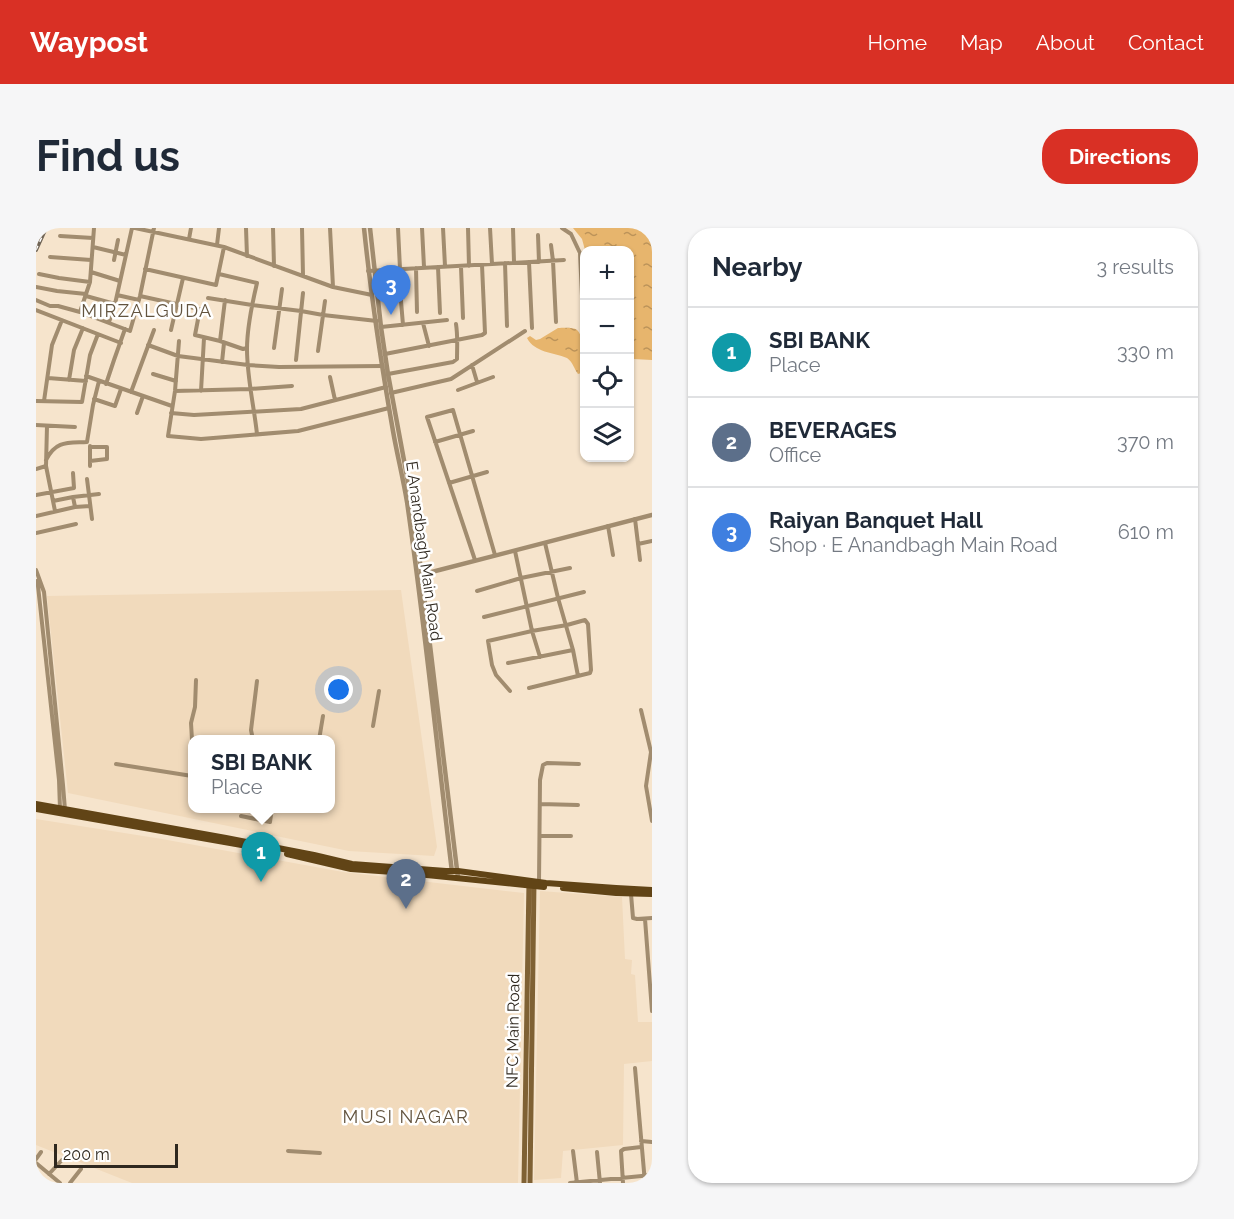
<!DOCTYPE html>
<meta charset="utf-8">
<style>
:root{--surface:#fff;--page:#f6f6f7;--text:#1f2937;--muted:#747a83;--line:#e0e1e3;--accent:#d93025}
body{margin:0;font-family:Raleway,sans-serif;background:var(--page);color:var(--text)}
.controls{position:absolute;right:18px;top:18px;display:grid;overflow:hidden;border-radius:12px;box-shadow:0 2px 4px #0004}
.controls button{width:54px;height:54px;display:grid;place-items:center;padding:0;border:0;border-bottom:2px solid var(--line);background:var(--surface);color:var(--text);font:30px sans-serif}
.scale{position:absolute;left:18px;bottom:15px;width:124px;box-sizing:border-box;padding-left:6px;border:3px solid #2f281f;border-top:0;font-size:16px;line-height:21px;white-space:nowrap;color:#2f281f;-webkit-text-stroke:4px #fff;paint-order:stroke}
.you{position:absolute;left:303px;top:462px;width:21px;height:21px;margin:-15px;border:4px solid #fff;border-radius:50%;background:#1a73e8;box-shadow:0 0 0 9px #1a73e833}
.badge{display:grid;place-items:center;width:39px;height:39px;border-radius:50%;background:var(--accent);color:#fff;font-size:20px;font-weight:700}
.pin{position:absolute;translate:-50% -50px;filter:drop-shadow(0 2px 3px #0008)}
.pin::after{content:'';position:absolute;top:32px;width:21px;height:18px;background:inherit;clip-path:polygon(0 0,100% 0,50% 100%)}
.popup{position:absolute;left:152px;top:507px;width:147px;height:78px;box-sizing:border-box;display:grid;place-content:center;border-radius:12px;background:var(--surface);filter:drop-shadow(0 2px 4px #0005);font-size:20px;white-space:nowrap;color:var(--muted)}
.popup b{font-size:22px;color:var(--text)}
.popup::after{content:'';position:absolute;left:50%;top:100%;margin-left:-12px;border:12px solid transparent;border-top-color:var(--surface)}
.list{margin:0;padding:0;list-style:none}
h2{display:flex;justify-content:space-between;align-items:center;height:78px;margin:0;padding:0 24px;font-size:26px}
h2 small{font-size:20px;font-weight:400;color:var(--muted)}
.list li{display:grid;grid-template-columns:39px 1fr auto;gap:18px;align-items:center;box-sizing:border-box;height:90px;padding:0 24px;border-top:2px solid var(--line)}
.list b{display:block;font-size:22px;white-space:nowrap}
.list p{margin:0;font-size:20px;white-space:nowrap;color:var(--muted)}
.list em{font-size:20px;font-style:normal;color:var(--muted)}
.icon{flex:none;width:33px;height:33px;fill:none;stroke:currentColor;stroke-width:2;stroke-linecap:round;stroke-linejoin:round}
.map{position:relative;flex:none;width:616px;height:955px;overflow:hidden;border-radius:24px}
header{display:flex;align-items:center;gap:36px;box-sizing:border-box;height:84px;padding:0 30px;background:var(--accent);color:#fff}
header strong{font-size:28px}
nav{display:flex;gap:33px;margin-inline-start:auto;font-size:21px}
.intro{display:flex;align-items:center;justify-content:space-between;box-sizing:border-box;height:144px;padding:0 36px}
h1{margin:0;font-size:42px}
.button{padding:15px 27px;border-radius:24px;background:var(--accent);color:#fff;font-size:21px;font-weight:700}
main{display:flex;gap:36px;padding:0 36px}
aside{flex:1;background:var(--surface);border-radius:24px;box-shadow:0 2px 4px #0004}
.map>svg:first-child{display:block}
.built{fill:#f1dabc;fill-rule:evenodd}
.water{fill:url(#water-ripples)}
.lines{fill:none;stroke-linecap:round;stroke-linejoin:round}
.minor{stroke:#a18c6f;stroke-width:4}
.tertiary{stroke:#a18c6f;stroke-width:4.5}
.secondary{stroke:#7f6134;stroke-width:5}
.primary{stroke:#614416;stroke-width:6}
.rail-casing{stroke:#706557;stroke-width:4}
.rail{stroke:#fff;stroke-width:1.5;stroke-dasharray:4.5;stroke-linecap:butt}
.labels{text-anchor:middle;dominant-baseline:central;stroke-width:5;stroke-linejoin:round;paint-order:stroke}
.street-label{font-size:16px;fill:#2f281f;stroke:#fff}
.neighbourhood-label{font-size:18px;letter-spacing:1.5px;fill:#63543f;stroke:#fff}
</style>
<header>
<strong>Waypost</strong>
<nav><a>Home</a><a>Map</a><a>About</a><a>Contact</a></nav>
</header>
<div class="intro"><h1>Find us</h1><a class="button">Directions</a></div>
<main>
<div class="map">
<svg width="616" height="955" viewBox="0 0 616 955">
<defs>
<pattern id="water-ripples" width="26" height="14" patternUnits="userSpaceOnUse" patternTransform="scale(1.5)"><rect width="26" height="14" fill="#e7b56d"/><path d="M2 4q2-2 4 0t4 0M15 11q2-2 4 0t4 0" fill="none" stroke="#bc9359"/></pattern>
</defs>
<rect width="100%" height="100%" fill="#f6e4cc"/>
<!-- built -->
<path class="built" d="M365 362 401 619 398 628 313 623 32 565 11 368ZM156 512H294V580H156Z
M0 591 126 611 307 644 488 665 482 955H96L0 917Z
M504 663 586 669 589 731 596 732 595 746 599 747 602 794H616V833L588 836 587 917 527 923 525 950 498 952Z"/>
<!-- water -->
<path class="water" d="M537 0H616V132L597 131 594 138V22H549L546 11Z
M522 100C527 100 537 99 541 102 548 107 549 136 548 144L542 146C538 141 537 134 531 130 517 124 499 125 491 110L494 108 500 112 504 111Z"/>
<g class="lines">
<!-- minor -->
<path class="minor" d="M99 0 188 19 297 59 336 67
M210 0 211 28
M237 0 238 38
M266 0 267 47
M294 0 297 59
M362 0 364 41
M386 0 388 39
M407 0 409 38
M432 0 433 38
M454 0 456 36
M477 0 478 34
M526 0 535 6 544 25 547 89
M502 7 503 34
M24 8 57 10
M153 11 155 0
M181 17 183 0
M515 17 517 33 520 94
M57 19 90 27
M14 29 55 32
M78 32 82 12
M493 34 496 100
M469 35 471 98
M402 39 404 85
M425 39 427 90
M380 40 381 84
M109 41 180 57 188 19
M332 43 528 32
M55 44 84 53
M3 46 23 50 54 54
M183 46 221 55C216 76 211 99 211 121 211 150 218 178 221 206
M0 59 21 63 50 66
M364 61 367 97
M81 67 103 72
M50 68 79 76
M104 68 172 83
M172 70 216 77 265 83 287 87 341 93
M0 72 14 78H22L44 84 94 103 104 68 118 0
M164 81 159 107 184 113 207 121 211 120
M0 82 85 115
M44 84 54 54 58 0
M73 94 79 76 96 0
M387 95 393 118
M345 99 411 92
M135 102 147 50
M143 113 139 163 132 208 165 211 262 203 353 180
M184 113 189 72
M112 117 142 128 212 137 243 139 346 138
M238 120 246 61
M282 123 289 73
M349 126 446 107 449 105 446 37
M260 132 267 65
M186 134 188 115
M436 137 441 154
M117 146 140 153
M352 146 417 134 421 131C421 119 422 109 420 96
M50 148 136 178
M294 149 299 172
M12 150 50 153
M33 152 38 122 47 100
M70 156 78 132 89 101
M422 162 457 149
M139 163 214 161 256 158
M165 163 168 110
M95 164 118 102
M355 165 415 151 489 103
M58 171 79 178 85 161
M0 173 46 174 54 127 62 106
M8 173 16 117 26 92
M101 185 107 168
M135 185 158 187 265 181 350 159
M0 197 39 199
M11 198 10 238 19 283
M399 214 437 203
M54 218V238
M54 219H71V231L54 233
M10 232C20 212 32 215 51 214L57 177 63 153
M0 241 10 238
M51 251 56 291
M413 255 451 244
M0 267 38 260 37 245
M17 273 37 269
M39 279 54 278
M0 288 39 279 37 269 63 266
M599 291 604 332
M572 298 577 327
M0 305 40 296
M509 315 522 370 537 422 542 448
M602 316 616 313
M479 323 496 403 504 429
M439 332 391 189 417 182 459 327
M0 342 8 364 27 557 29 582
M0 353 2 358 23 552 24 581
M441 363 485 350 534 340
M448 389 548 364
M472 435 537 422
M474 463 460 447 456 437 452 413 496 403 531 397 549 392 552 396 555 442 554 445 493 460
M605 482 615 524 610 558 616 593
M337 498 343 463
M156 512 155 495 159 479 160 452
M217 512 215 502 221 453
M283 512 287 488
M80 536 156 548
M155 548 156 537
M504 576 542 577
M205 588 234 594 236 580
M504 608H535
M503 654 504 552 507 537 511 535 543 536
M595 666 597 690 601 691 616 690
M609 691 616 783
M599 840 609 955
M605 913 616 914
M252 923 284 925
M537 923 541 955
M561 924 564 955
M0 931 5 924
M0 935 24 955
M13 946 26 932
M34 955 45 941
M534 955 616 947
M587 955 585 923 588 921 605 919"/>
<!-- tertiary -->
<path class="tertiary" d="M328 0C335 68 345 135 357 203 361 226 367 250 371 274 389 397 401 521 416 644
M334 0 345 99 352 146 375 270 384 334 422 650
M384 347 616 287"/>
<!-- secondary -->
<path class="secondary" d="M488 955 493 654
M494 955 498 654"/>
<!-- primary -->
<path class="primary" d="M0 576 190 610 278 627 316 636 410 643H422L510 655 580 660 616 662
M0 581 217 619
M251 626 315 641 371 645 508 659
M527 660 580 665 616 666"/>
<!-- rail casing -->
<g class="rail-casing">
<path id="rail" d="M0 22 10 0"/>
</g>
<!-- rail -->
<use href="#rail" class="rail"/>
</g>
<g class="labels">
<!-- street labels -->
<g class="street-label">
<text transform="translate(388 323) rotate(82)">E Anandbagh Main Road</text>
<text transform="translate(477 803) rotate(-89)">NFC Main Road</text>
</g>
<!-- neighbourhood labels -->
<g class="neighbourhood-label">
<text x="111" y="82">MIRZALGUDA</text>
<text x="370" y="888">MUSI NAGAR</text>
</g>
</g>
</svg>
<div class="controls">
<button>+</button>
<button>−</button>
<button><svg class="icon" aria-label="locate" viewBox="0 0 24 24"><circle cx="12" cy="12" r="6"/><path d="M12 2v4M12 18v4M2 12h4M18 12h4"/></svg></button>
<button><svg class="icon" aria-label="layers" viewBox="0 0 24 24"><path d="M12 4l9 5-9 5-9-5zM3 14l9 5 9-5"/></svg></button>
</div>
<div class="scale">200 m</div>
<div class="you"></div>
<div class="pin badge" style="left:225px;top:654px;background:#0f9aa8">1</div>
<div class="popup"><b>SBI BANK</b>Place</div>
<div class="pin badge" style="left:370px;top:681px;background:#5c6f8a">2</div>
<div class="pin badge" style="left:355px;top:87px;background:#3f7fe0">3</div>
</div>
<aside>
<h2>Nearby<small>3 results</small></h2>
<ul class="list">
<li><span class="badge" style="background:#0f9aa8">1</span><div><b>SBI BANK</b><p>Place</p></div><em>330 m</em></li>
<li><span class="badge" style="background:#5c6f8a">2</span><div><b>BEVERAGES</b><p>Office</p></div><em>370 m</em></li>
<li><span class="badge" style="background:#3f7fe0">3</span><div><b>Raiyan Banquet Hall</b><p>Shop · E Anandbagh Main Road</p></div><em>610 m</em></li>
</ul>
</aside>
</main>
